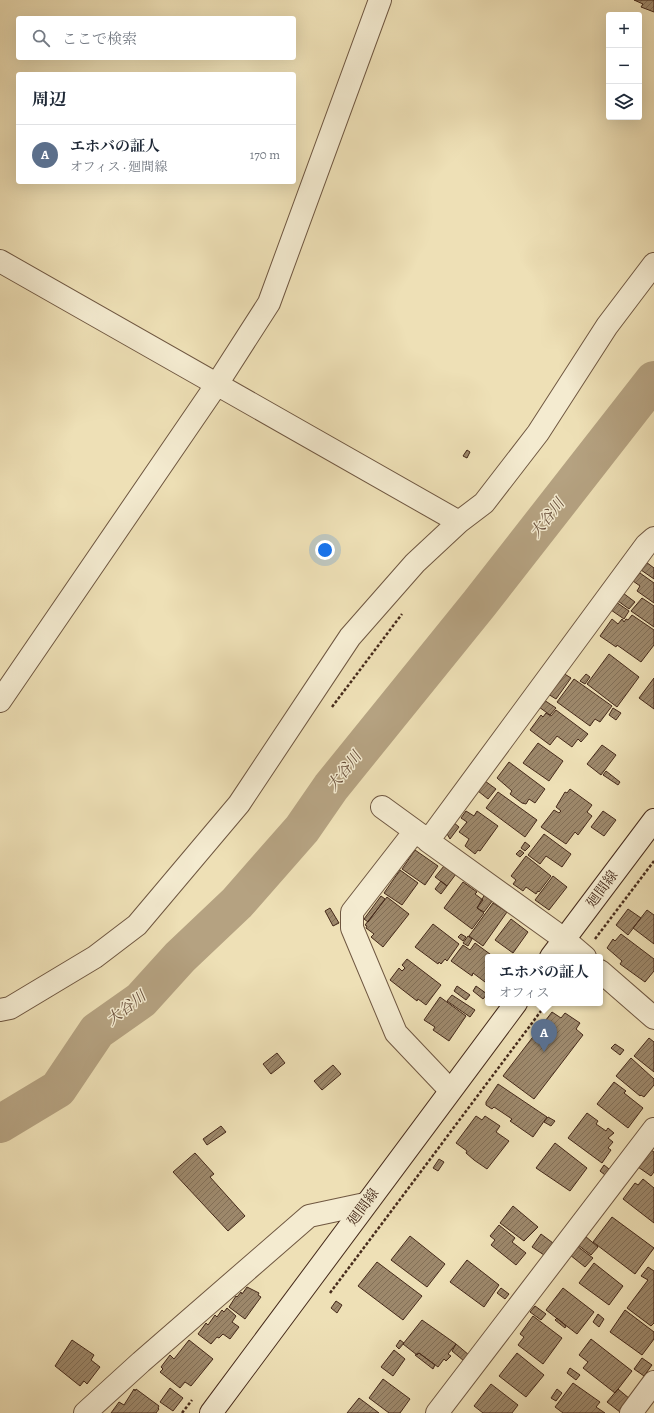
<!DOCTYPE html>
<html lang="ja">
<meta charset="utf-8">
<style>
:root{--surface:#fff;--page:#f6f6f7;--text:#1f2937;--muted:#747a83;--line:#e0e1e3;--accent:#8f2418}
body{margin:0;font-family:Alegreya,"Noto Serif JP",serif;background:var(--page);color:var(--text)}
.controls{position:absolute;right:12px;top:12px;display:grid;overflow:hidden;border-radius:4px;box-shadow:0 4px 16px #0002}
.controls button{width:36px;height:36px;display:grid;place-items:center;padding:0;border:0;border-bottom:1px solid var(--line);background:var(--surface);color:var(--text);font:20px sans-serif}
.you{position:absolute;left:325px;top:550px;width:14px;height:14px;margin:-10px;border:3px solid #fff;border-radius:50%;background:#1a73e8;box-shadow:0 0 0 6px #1a73e833}
.badge{display:grid;place-items:center;width:26px;height:26px;border-radius:50%;background:var(--accent);color:#fff;font-size:13px;font-weight:700}
.pin{position:absolute;translate:-50% -33px;filter:drop-shadow(0 1px 2px #0008)}
.pin::after{content:'';position:absolute;top:21px;width:14px;height:12px;background:inherit;clip-path:polygon(0 0,100% 0,50% 100%)}
.popup{position:absolute;left:485px;top:954px;width:118px;height:52px;box-sizing:border-box;display:grid;place-content:center;border-radius:4px;background:var(--surface);filter:drop-shadow(0 1px 3px #0005);font-size:13px;white-space:nowrap;color:var(--muted)}
.popup b{font-size:15px;color:var(--text)}
.popup::after{content:'';position:absolute;left:50%;top:100%;margin-left:-8px;border:8px solid transparent;border-top-color:var(--surface)}
.list{margin:0;padding:0;list-style:none}
h2{display:flex;justify-content:space-between;align-items:center;height:52px;margin:0;padding:0 16px;font-size:17px}
h2 small{font-size:13px;font-weight:400;color:var(--muted)}
.list li{display:grid;grid-template-columns:26px 1fr auto;gap:12px;align-items:center;box-sizing:border-box;height:60px;padding:0 16px;border-top:1px solid var(--line)}
.list b{display:block;font-size:15px;white-space:nowrap}
.list p{margin:0;font-size:13px;white-space:nowrap;color:var(--muted)}
.list em{font-size:13px;font-style:normal;color:var(--muted)}
.icon{flex:none;width:22px;height:22px;fill:none;stroke:currentColor;stroke-width:2;stroke-linecap:round;stroke-linejoin:round}
.map{position:relative;flex:none;width:654px;height:1413px;overflow:hidden}
.search{position:absolute;background:var(--surface);box-shadow:0 4px 16px #0002;left:16px;top:16px;width:280px;height:44px;display:flex;align-items:center;gap:10px;box-sizing:border-box;padding:0 14px;border-radius:4px;color:var(--muted);font-size:15px}
.panel{position:absolute;background:var(--surface);box-shadow:0 4px 16px #0002;left:16px;top:72px;width:280px;height:112px;border-radius:4px}
.map>svg:first-child{display:block}
.lines{fill:none;stroke-linecap:round;stroke-linejoin:round}
.river{stroke:#b5a281;stroke-width:38}
.building{fill:url(#building-hatch);stroke:#45291a}
.street-casing{stroke:#6f5741;stroke-width:24}
.secondary-casing{stroke:#45291a;stroke-width:24}
.path{stroke:#45291a;stroke-width:2.5;stroke-dasharray:3 2;stroke-linecap:butt}
.street{stroke:#f4ebd0;stroke-width:22}
.secondary{stroke:#f4ebd0;stroke-width:22}
.labels{text-anchor:middle;dominant-baseline:central;stroke-width:3;stroke-linejoin:round;paint-order:stroke}
.street-label{font-size:14px;fill:#45291a;stroke:#f4ebd0}
.water-label{font-size:15px;font-style:italic;fill:#674d39;stroke:#f4ebd0}
</style>
<div class="map">
<svg width="654" height="1413" viewBox="0 0 654 1413">
<defs>
<pattern id="building-hatch" width="6" height="6" patternUnits="userSpaceOnUse"><rect width="6" height="6" fill="#9d886b"/><path d="M-1 1l2-2M0 6l6-6M5 7l2-2" fill="none" stroke="#826f57"/></pattern>
</defs>
<rect width="100%" height="100%" fill="#eee0b6"/>
<filter id="stains"><feTurbulence type="fractalNoise" baseFrequency=".005" numOctaves="4"/><feColorMatrix values="0 0 0 0 .2 0 0 0 0 .09 0 0 0 0 .02 0 0 0 .5 -.17"/></filter>
<radialGradient id="worn" r=".72"><stop offset=".6" stop-color="#630" stop-opacity="0"/><stop offset="1" stop-color="#630" stop-opacity=".3"/></radialGradient>
<g class="lines">
<!-- river -->
<path class="river" d="M0 1124 58 1089 97 1031 141 1000 180 957 237 903 302 829 331 787 479 604 654 380"/>
</g>
<!-- building -->
<path class="building" d="M634 0H654V12L641 7 643 4Z
M467 450 470 452 467 458 463 456Z
M646 562 654 568V579L641 570Z
M640 573 654 583V603L637 591 640 586 633 581Z
M623 593 635 602 629 609 618 601Z
M642 598 654 606V627L631 611Z
M616 602 629 611 624 619 611 610Z
M632 615 654 630V645L641 662 617 645 616 647 600 636 612 619 618 624 622 619 624 622 626 619 628 620Z
M609 654 639 677 617 707 587 684Z
M563 673 571 678 556 699 548 694Z
M586 674 590 677 585 684 580 681Z
M654 678V709L639 698Z
M574 679 612 706 600 722 595 719 590 726 557 702Z
M544 700 556 708 550 715 539 707Z
M613 708 621 713 616 720 609 715Z
M556 710 588 734 581 742 578 739 572 747 557 736 550 745 530 730 541 715 543 717 546 713 551 716Z
M538 743 563 761 549 781 523 763Z
M602 745 616 755 601 775 587 764Z
M509 762 545 789 535 803 529 799 526 804 522 803 510 794 512 791 497 778Z
M606 771 620 782 618 785 603 775Z
M485 781 496 789 488 799 478 791Z
M570 789 592 805 587 812 592 816 578 835 575 832 566 844 541 827 554 810 559 813 561 811 556 807 565 792 567 793Z
M498 792 537 820 525 837 486 808Z
M466 811 474 816 477 811 498 826 480 851 478 850 475 854 465 846 469 839 459 832 467 822 461 818Z
M603 811 616 820 604 836 591 827Z
M453 822 459 827 450 839 446 832Z
M544 834 571 854 562 867 546 856 540 864 528 855Z
M525 842 530 846 525 851 521 848Z
M415 850 438 866 425 885 402 869Z
M520 850 524 853 520 857 516 854Z
M526 856 551 876 539 892 538 891 536 894 526 887 523 891 513 884 516 880 511 876Z
M444 866 456 874 447 886 435 877Z
M400 870 418 883 402 905 384 893Z
M553 876 567 887 549 910 535 900Z
M441 881 447 886 441 894 435 889Z
M463 882 477 892 475 894 483 900 477 908 484 913 472 929 444 908Z
M485 894 493 900 484 912 477 908Z
M381 896 385 899 368 922 364 919Z
M387 897 409 914 383 947 371 937 374 934 366 928 367 926 365 925Z
M493 903 507 912 483 946 469 936Z
M330 908 339 923 333 926 325 911Z
M628 909 641 918 628 935 616 925Z
M647 910 654 915V944L633 928Z
M511 919 528 932 513 953 495 940Z
M433 924 459 944 447 961 445 959 441 964 439 962 438 964 415 947Z
M461 934 466 937 463 941 458 937Z
M621 934 654 959V971L645 982 620 964 622 961 607 948 613 939 615 941Z
M468 936 472 939 468 946 463 943Z
M475 943 494 957H488V977L485 982 473 973 472 976 451 961 463 945 470 950Z
M407 959 441 985 426 1005 418 999 417 1001 390 980 399 968 402 971 405 968 402 965Z
M457 986 470 995 466 1000 454 991Z
M476 986 487 994 483 999 473 991Z
M452 995 475 1010 470 1017 447 1001Z
M440 997 466 1016 449 1041 433 1030 435 1027 424 1020Z
M552 1012 561 1018 565 1013 580 1023 576 1029 583 1035 534 1099 503 1076Z
M649 1038 654 1042V1072L634 1056Z
M615 1044 624 1050 620 1055 611 1048Z
M277 1053 285 1063 271 1074 263 1064Z
M631 1058 654 1079V1085L644 1097 641 1095 640 1096 616 1076Z
M333 1065 341 1074 322 1090 314 1081Z
M614 1082 626 1091 624 1093 643 1108 628 1128 597 1104Z
M498 1084 547 1117 533 1137 510 1121 512 1119 494 1107 492 1109 486 1105V1102Z
M587 1113 598 1121 596 1124 606 1131 608 1128 614 1133 608 1138 613 1142 608 1148 611 1150 602 1163 568 1138Z
M476 1116 482 1120 485 1116 500 1126 496 1132 509 1141 487 1169 474 1160 466 1153 467 1151 456 1143Z
M548 1117 555 1121 551 1126 544 1122Z
M221 1126 226 1132 207 1145 203 1139Z
M555 1143 587 1168 570 1191 536 1168Z
M651 1150 654 1152V1172L651 1176 638 1167Z
M195 1153 214 1174 210 1177 245 1216 228 1231 173 1172Z
M439 1159 444 1162 438 1171 433 1168Z
M604 1165 609 1169 605 1175 600 1171Z
M643 1179 654 1188V1223L623 1199 635 1183 638 1185Z
M513 1206 538 1227 524 1241 500 1223Z
M612 1217 654 1248 635 1274 593 1242Z
M499 1225 515 1238 512 1242 526 1253 516 1265 491 1245 495 1240 490 1236Z
M541 1234 553 1243 544 1255 532 1247Z
M410 1236 445 1264 427 1287 391 1260Z
M585 1236 598 1247 591 1255 578 1245Z
M577 1246 593 1258 585 1267 570 1255Z
M467 1260 499 1285 484 1307 450 1282Z
M377 1262 422 1296 403 1320 358 1286Z
M594 1263 623 1286 609 1305 579 1283Z
M648 1267 654 1271V1323L651 1326 627 1308 648 1280 641 1276Z
M247 1287 259 1293 258 1295 261 1297 245 1319 229 1307 236 1296 237 1297 241 1292 242 1294Z
M501 1288 509 1294 505 1299 497 1293Z
M563 1288 594 1312 577 1334 546 1310Z
M336 1301 342 1305 337 1313 331 1308Z
M535 1306 546 1314 541 1320 530 1312Z
M227 1308 236 1316 232 1322 239 1327 230 1339 223 1334 219 1338 217 1337 211 1344 198 1334 206 1323 208 1325 215 1315 217 1317 222 1310 224 1312Z
M625 1310 654 1332V1339L642 1355 610 1332Z
M598 1314 604 1319 599 1327 593 1322Z
M533 1316 562 1338 543 1364 518 1345 524 1337 520 1334Z
M557 1318 566 1326 565 1328 555 1320Z
M422 1320 456 1344 448 1354 451 1356 446 1361 444 1359 438 1367 419 1353 417 1355 403 1344Z
M591 1339 632 1371 615 1393 583 1368 588 1362 579 1355Z
M72 1340 94 1355 91 1360 100 1367 87 1384 84 1381 80 1386 55 1366Z
M189 1340 213 1359 191 1386 185 1382 180 1388 160 1372 163 1369 161 1367 170 1355 174 1359Z
M400 1340 404 1343 399 1349 396 1346Z
M456 1344 469 1355 464 1361 452 1351Z
M394 1350 405 1359 393 1376 381 1367Z
M419 1353 435 1365 433 1369 415 1355Z
M517 1353 544 1375 526 1397 499 1376Z
M642 1358 652 1365 644 1376 634 1369Z
M570 1368 580 1375 576 1380 567 1373Z
M383 1379 410 1399 400 1413H389L369 1398Z
M573 1383 600 1402 596 1407 605 1413H563L555 1407Z
M491 1384 518 1405 512 1413H483L474 1406Z
M170 1388 183 1398 173 1411 160 1402Z
M134 1389 135 1391 136 1389 159 1406 158 1408 159 1409 156 1413H111L119 1402 124 1405Z
M557 1389 562 1393 556 1401 551 1398Z
M618 1389 630 1399 620 1412 607 1402Z
M359 1398 379 1413H347Z"/>
<g class="lines">
<!-- street casing -->
<g class="street-casing">
<path id="street" d="M0 261 459 522
M0 701 217 384 269 303 380 0
M382 807 426 839
M415 831 352 912V928L396 1033 450 1090
M585 957 564 939 428 841 646 545 654 538
M600 971 654 1018
M0 1010 10 1008 95 957 137 925 239 804 350 637 415 563 459 522 484 503 538 433 607 326 654 264
M85 1413 141 1362 309 1216 365 1204
M437 1413 654 1129
M631 1413 654 1382"/>
</g>
<!-- secondary casing -->
<g class="secondary-casing">
<path id="secondary" d="M551 957 654 820
M211 1413 516 1003"/>
</g>
<!-- path -->
<path class="path" d="M332 707 402 614
M595 939 654 861
M330 1293 547 1003
M182 1413 192 1400"/>
<!-- street -->
<use href="#street" class="street"/>
<!-- secondary -->
<use href="#secondary" class="secondary"/>
</g>
<g class="labels">
<!-- street labels -->
<g class="street-label">
<text transform="translate(602 889) rotate(-53)">廻間線</text>
<text transform="translate(363 1207) rotate(-53)">廻間線</text>
</g>
<!-- water labels -->
<g class="water-label">
<text transform="translate(547 518) rotate(-52)">大谷川</text>
<text transform="translate(344 771) rotate(-52)">大谷川</text>
<text transform="translate(126 1008) rotate(-38)">大谷川</text>
</g>
</g>
<rect width="100%" height="100%" filter="url(#stains)"/>
<rect width="100%" height="100%" fill="url(#worn)"/>
</svg>
<div class="controls">
<button>+</button>
<button>−</button>
<button><svg class="icon" aria-label="layers" viewBox="0 0 24 24"><path d="M12 4l9 5-9 5-9-5zM3 14l9 5 9-5"/></svg></button>
</div>
<div class="you"></div>
<div class="pin badge" style="left:544px;top:1052px;background:#5c6f8a">A</div>
<div class="popup"><b>エホバの証人</b>オフィス</div>
<div class="search"><svg class="icon" aria-label="search" viewBox="0 0 24 24"><circle cx="10" cy="10" r="6"/><path d="M15 15l6 6"/></svg>ここで検索</div>
<section class="panel">
<h2>周辺<small></small></h2>
<ul class="list">
<li><span class="badge" style="background:#5c6f8a">A</span><div><b>エホバの証人</b><p>オフィス · 廻間線</p></div><em>170 m</em></li>
</ul>
</section>
</div>
